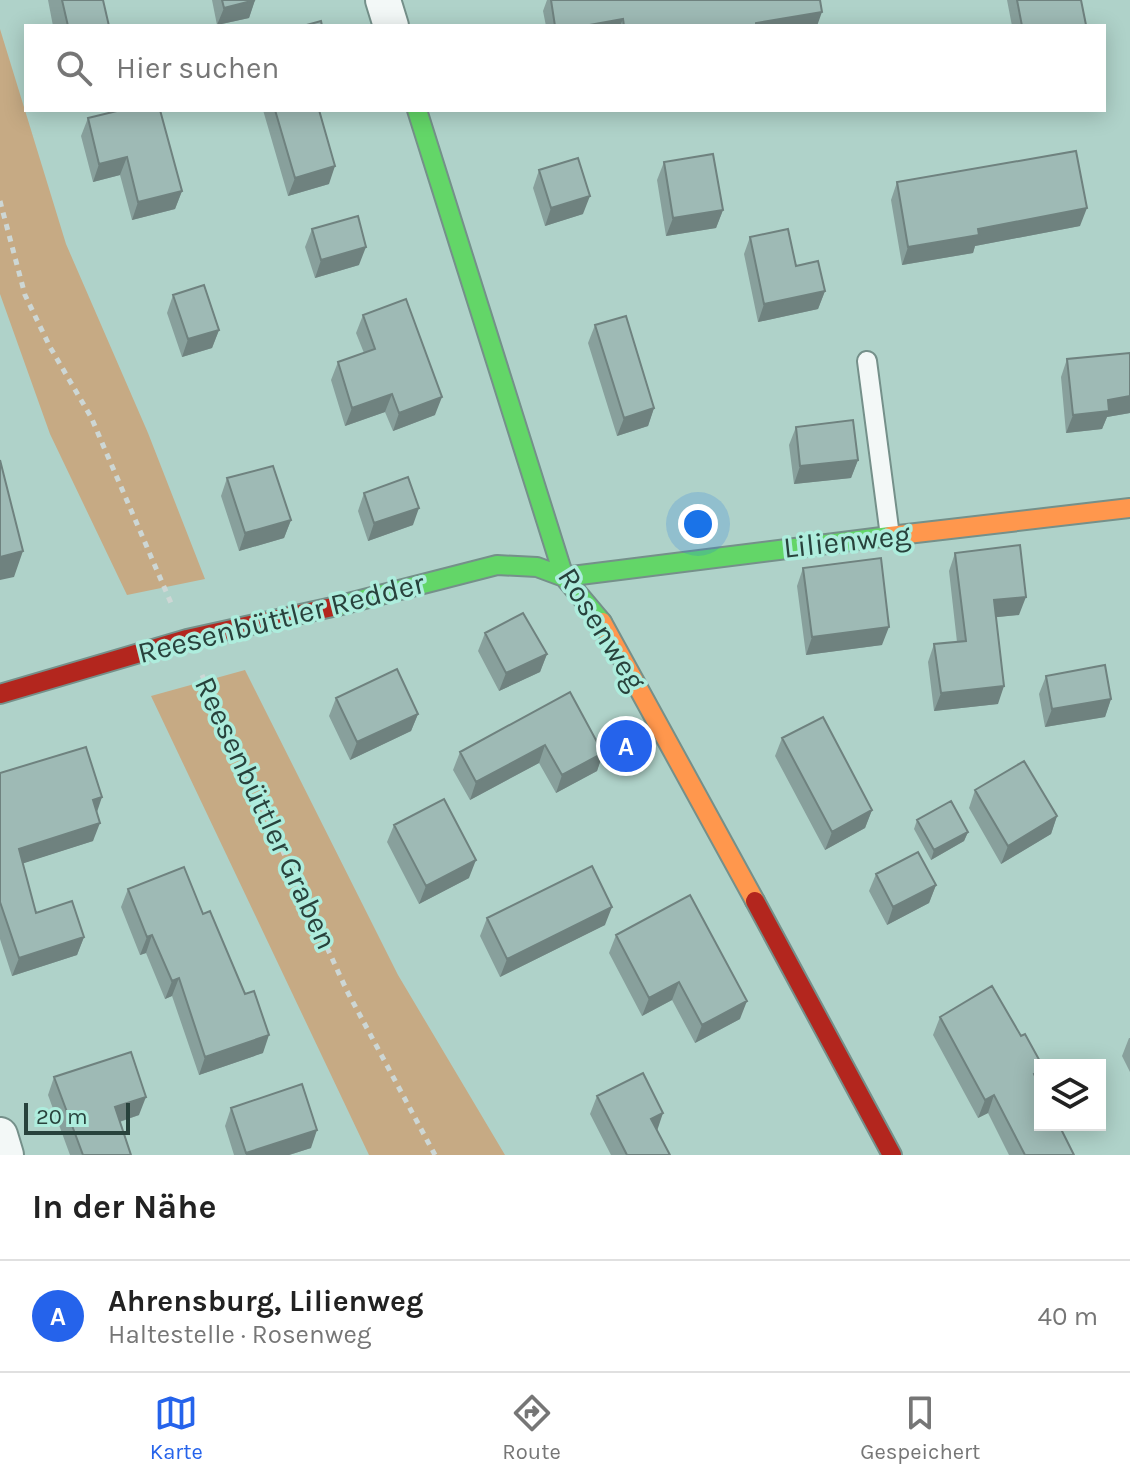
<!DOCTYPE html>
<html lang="de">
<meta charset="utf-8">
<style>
:root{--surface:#fff;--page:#f6f6f6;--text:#222;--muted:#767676;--line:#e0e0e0;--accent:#2563eb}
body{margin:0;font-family:Karla,sans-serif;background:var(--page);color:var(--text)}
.controls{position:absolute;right:24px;bottom:24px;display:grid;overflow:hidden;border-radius:0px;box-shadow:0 4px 20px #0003}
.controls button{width:72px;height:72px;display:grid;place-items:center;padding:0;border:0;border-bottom:2px solid var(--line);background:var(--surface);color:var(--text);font:40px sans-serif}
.scale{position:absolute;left:24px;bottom:20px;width:106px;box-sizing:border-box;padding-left:8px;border:4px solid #28423c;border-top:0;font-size:22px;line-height:28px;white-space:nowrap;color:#28423c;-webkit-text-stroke:6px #aeeddd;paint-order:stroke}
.you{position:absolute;left:698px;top:524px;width:28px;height:28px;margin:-20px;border:6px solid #fff;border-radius:50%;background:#1a73e8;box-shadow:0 0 0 12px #1a73e833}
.badge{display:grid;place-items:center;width:52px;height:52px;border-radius:50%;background:var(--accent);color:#fff;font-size:26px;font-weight:700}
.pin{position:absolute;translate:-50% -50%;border:4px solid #fff;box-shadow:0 2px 8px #0006}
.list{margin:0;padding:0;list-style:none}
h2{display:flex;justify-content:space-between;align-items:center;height:104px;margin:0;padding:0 32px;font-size:34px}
h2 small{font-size:26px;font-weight:400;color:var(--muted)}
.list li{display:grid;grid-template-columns:52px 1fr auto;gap:24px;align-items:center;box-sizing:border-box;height:112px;padding:0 32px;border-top:2px solid var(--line)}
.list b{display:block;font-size:30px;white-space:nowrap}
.list p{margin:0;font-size:26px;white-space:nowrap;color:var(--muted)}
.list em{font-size:26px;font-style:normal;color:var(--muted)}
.icon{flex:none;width:44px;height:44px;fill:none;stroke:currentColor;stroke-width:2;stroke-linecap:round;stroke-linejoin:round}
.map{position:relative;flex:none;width:1130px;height:1155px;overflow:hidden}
.search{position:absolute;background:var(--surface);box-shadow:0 4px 20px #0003;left:24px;right:24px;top:24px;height:88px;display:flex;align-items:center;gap:20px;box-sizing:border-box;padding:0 28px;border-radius:0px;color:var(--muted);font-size:30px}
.sheet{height:216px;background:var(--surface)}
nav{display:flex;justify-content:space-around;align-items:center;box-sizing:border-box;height:112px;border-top:2px solid var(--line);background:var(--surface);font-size:22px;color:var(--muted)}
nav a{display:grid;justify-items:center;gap:4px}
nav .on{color:var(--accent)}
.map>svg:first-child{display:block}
.green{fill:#c6aa84}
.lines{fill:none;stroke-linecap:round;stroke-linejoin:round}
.lane-casing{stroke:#75908a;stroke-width:22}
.street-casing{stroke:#75908a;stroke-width:38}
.fast-casing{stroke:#75908a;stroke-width:22}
.slow-casing{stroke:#75908a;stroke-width:22}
.jam-casing{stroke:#75908a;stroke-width:22}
.path{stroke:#cdd7d5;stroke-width:5;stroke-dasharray:6 6;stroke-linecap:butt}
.lane{stroke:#f3f8f7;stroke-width:18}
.street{stroke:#f3f8f7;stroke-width:34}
.fast{stroke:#63d668;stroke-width:18}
.slow{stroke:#ff974d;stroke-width:18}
.jam{stroke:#b3261e;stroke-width:18}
.wall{fill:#88a09c}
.shaded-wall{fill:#6f827f}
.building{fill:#9ebab5;stroke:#6f827f;stroke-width:2}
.labels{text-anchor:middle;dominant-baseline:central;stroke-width:7;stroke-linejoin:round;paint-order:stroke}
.street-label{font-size:30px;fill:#28423c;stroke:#aeeddd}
</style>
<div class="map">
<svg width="1130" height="1155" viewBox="0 0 1130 1155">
<rect width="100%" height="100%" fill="#afd2c9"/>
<!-- green -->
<path class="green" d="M0 29 66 244 148 433 205 579 127 595 50 434 0 294Z
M245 670 398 975 505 1155H369L151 696Z"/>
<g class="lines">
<!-- lane casing -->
<g class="lane-casing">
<path id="lane" d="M867 361 890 536"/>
</g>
<!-- street casing -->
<g class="street-casing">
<path id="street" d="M383 0 391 26
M0 1135 6 1155"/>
</g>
<!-- fast casing -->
<g class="fast-casing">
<path id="fast" d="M417 110 564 577 602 622
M337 606 497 565 537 567 564 577 890 536"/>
</g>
<!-- slow casing -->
<g class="slow-casing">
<path id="slow" d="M890 536 1130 508
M602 622 755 901"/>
</g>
<!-- jam casing -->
<g class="jam-casing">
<path id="jam" d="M0 694 187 639 337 606
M755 901 892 1155"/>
</g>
<!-- path -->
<path class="path" d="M0 201 25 295 50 347 91 417 171 603
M202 675 347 991 435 1155"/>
<!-- lane -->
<use href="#lane" class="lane"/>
<!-- street -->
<use href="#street" class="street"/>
<!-- fast -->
<use href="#fast" class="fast"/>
<!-- slow -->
<use href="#slow" class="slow"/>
<!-- jam -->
<use href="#jam" class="jam"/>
</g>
<!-- wall -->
<path class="wall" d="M48 0H103L109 26H53Z
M212 0H255L249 18 217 25Z
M547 0H820L817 26H546L543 11Z
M1007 0H1081L1086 25 1085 26H1012Z
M263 110H319L329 184 288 196Z
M88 118 182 191 175 209 132 220 120 175 93 182 81 136Z
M664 162 723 210 716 228 666 236 657 180Z
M539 170 583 214 545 226 533 188Z
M897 182 1080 226 975 246 973 253 902 265 891 200Z
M312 229 359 265 315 278 305 247Z
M750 237 796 266 825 291 818 309 758 322 744 254Z
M173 295 219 330 212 348 182 357 167 313Z
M363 315 435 415 393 431 385 412 345 426 331 380 338 362 364 353 356 333Z
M595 325 654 408 648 426 617 436 588 343Z
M1130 353V413L1107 417 1102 429 1066 433 1061 377 1067 359Z
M796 427 858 460 851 478 794 484 789 445Z
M227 478 291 520 284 538 239 551 221 496Z
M364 493 413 525 368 541 358 511Z
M955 553 1019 615 996 617 998 704 934 711 928 662 934 644 957 642 949 571Z
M803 568 882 645 806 655 797 586Z
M485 633 547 654 540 672 499 691 478 651Z
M1046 676 1111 699 1105 717 1045 727 1039 694Z
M570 692 603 753 597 771 556 793 539 763 470 800 453 770 460 752Z
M336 698 418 714 411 731 350 760 329 716Z
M782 738 872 810 865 828 825 850 775 756Z
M0 773 97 813 93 841 23 863 36 913 84 937 77 955 12 976 0 939Z
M975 790 1057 816 1051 834 1001 864 969 808Z
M917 820 968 832 964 841 931 860 914 829Z
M394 825 469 878 419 904 387 842Z
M876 874 936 885 929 903 887 925 869 891Z
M128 889 203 914 263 1053 199 1075 172 996 165 999 146 953 140 955 121 907Z
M487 918 605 925 500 977 480 936Z
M616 935 740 1019 695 1043 672 1000 642 1016 609 953Z
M940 1017 1074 1155H1009L988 1113 978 1118 933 1035Z
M1129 1038H1130V1072L1122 1056Z
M54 1077 139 1115 120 1122 131 1155H70L48 1095Z
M597 1096 657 1130 670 1155H611L590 1114Z
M231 1108 311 1148 289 1155H234L225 1126Z"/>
<!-- shaded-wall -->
<path class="shaded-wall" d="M255 0 249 18 217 25 224 8Z
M822 12 817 26H755L756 23Z
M623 19 620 26H584Z
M127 157 120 175 93 182 99 164Z
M335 166 329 184 288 196 295 178Z
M182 191 175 209 132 220 138 202Z
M590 196 583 214 545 226 551 208Z
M1087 208 1080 226 975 246 973 253 902 265 908 247 978 229Z
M723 210 716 228 666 236 673 218Z
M366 247 359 265 315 278 321 260Z
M825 291 818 309 758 322 764 304Z
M219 330 212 348 182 357 188 339Z
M392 394 385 412 345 426 352 408Z
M1130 396V413L1107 417 1102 429 1066 433 1073 415 1108 400Z
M442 397 435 415 393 431 399 413Z
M654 408 648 426 617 436 624 418Z
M858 460 851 478 794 484 800 466Z
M419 508 413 525 368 541 374 523Z
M291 520 284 538 239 551 245 533Z
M23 551 14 577 0 580V557Z
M1026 597 1019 615 988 618 994 600Z
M889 627 882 645 806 655 812 637Z
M547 654 540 672 499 691 506 673Z
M1004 686 998 704 934 711 941 693Z
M1111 699 1105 717 1045 727 1052 709Z
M418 714 411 731 350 760 357 742Z
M545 745 539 763 470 800 476 782Z
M603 753 597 771 556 793 562 775Z
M102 797 96 815 93 800Z
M872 810 865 828 825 850 832 832Z
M1057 816 1051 834 1001 864 1008 846Z
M100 823 93 841 12 867 19 849Z
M968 832 964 841 931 860 934 850Z
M476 860 469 878 419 904 426 886Z
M936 885 929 903 887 925 893 907Z
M612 907 605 925 500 977 507 959Z
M152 935 146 953 140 955 147 937Z
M84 937 77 955 12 976 19 958Z
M179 978 172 996 165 999 172 981Z
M679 982 672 1000 642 1016 649 998Z
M747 1001 740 1019 695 1043 702 1025Z
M269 1035 263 1053 199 1075 205 1057Z
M1040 1071V1079L1037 1087 1034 1074Z
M994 1095 988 1113 978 1118 985 1100Z
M146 1097 139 1115 109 1125 115 1107Z
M663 1113 657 1131 651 1119Z
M317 1130 311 1148 289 1155H246V1153Z"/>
<!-- building -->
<path class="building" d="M62 0H103L109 26H68Z
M222 0H255L224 8Z
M551 0H820L822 12 756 23V26H624L623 19 584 26H555Z
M1017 0H1081L1086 25 1078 26H1022Z
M321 21 322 26H303Z
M121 110H160L182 191 138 202 127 157 99 164 88 118Z
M275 110H319L335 166 295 178Z
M1076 151 1087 208 978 229 979 235 908 247 897 182Z
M713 154 723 210 673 218 664 162Z
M578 158 590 196 551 208 539 170Z
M358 216 366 247 321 260 312 229Z
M788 229 796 266 818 261 825 291 764 304 750 237Z
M204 285 219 330 188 339 173 295Z
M406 299 442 397 399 413 392 394 352 408 338 362 375 349 363 315Z
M626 316 654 408 624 418 595 325Z
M1130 353V396L1108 400 1109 411 1073 415 1067 359Z
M853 420 858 460 800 466 796 427Z
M0 460 23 551 0 557Z
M273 466 291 520 245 533 227 478Z
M408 477 419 508 374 523 364 493Z
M1020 545 1026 597 994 600 1004 686 941 693 934 644 966 641 955 553Z
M881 558 889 627 812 637 803 568Z
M523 613 547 654 506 673 485 633Z
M1105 665 1111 699 1052 709 1046 676Z
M397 669 418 714 357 742 336 698Z
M570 692 603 753 562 775 545 745 476 782 460 752Z
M823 717 872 810 832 832 782 738Z
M86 747 102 797 93 800 100 823 19 849 36 913 72 901 84 937 19 958 0 902V773Z
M1024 761 1057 816 1008 846 975 790Z
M444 799 476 860 426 886 394 825Z
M951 801 968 832 934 850 917 820Z
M918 852 936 885 893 907 876 874Z
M592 866 612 907 507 959 487 918Z
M184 867 203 914 210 911 245 994 254 991 269 1035 205 1057 179 978 172 981 152 935 147 937 128 889Z
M690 895 747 1001 702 1025 679 982 649 998 616 935Z
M992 986 1021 1036 1025 1034 1042 1065H1040V1071L1034 1074 1040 1087V1125H1059L1074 1155H1025L994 1095 985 1100 940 1017Z
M131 1052 146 1097 115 1107 131 1155H83L54 1077Z
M643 1073 663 1113 651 1119 670 1155H627L597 1096Z
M302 1084 317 1130 246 1153 231 1108Z"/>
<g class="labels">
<!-- street labels -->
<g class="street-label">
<text transform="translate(847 541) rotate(-6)">Lilienweg</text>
<text transform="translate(281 618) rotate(-14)">Reesenbüttler Redder</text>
<text transform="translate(602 629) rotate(58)">Rosenweg</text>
<text transform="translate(266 813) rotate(65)">Reesenbüttler Graben</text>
</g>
</g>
</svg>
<div class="controls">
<button><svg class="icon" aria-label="layers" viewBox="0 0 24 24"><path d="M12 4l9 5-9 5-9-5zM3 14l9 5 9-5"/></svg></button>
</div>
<div class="scale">20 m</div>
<div class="you"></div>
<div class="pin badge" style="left:626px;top:746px">A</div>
<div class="search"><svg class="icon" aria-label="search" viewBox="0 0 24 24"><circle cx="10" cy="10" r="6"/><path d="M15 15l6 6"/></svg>Hier suchen</div>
</div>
<section class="sheet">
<h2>In der Nähe<small></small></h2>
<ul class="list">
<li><span class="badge">A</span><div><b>Ahrensburg, Lilienweg</b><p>Haltestelle · Rosenweg</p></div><em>40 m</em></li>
</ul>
</section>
<nav>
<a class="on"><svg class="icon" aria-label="map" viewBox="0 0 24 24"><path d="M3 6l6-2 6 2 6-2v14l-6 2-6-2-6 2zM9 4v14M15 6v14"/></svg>Karte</a>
<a><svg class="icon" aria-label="directions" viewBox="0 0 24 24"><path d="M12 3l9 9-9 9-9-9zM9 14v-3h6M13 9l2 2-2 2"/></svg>Route</a>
<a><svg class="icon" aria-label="saved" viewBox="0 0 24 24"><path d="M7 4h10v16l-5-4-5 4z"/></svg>Gespeichert</a>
</nav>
